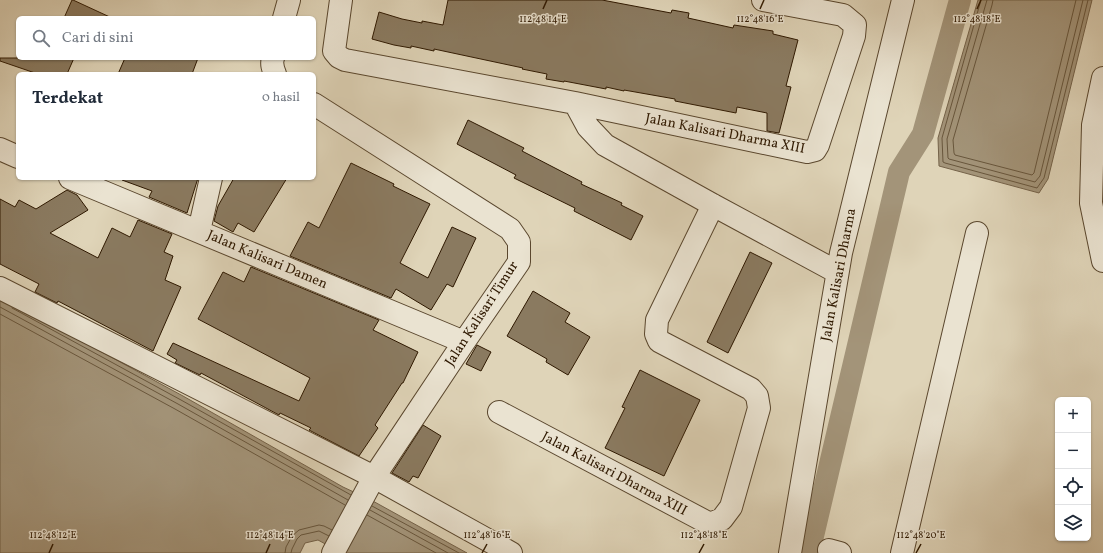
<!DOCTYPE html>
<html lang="id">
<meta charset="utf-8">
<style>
:root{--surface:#fff;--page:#f6f6f7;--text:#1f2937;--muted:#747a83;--line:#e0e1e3}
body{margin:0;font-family:Vollkorn,serif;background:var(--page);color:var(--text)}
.controls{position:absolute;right:12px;bottom:12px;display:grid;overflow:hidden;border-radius:6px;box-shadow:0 1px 3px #0004}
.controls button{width:36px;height:36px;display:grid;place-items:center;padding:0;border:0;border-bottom:1px solid var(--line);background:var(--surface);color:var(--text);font:20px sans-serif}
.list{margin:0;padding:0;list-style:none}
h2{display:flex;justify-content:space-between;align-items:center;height:52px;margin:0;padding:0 16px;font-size:17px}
h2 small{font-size:13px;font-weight:400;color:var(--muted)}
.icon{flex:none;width:22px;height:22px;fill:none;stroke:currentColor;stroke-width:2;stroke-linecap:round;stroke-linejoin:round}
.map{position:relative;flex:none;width:1103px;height:553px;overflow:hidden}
.search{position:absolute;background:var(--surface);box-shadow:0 1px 3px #0004;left:16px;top:16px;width:300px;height:44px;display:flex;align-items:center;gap:10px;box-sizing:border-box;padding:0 14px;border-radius:6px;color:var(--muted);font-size:15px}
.panel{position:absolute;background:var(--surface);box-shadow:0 1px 3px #0004;left:16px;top:72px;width:300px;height:108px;border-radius:6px}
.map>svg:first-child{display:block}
.water{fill:#a39479;stroke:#746249}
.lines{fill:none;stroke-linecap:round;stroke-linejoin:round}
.shore{stroke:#68563c;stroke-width:1}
.canal{stroke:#a39479;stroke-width:22}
.building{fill:#8a7a60;stroke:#2e1800}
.minor-casing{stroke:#5a472e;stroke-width:24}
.minor{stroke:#eae3d1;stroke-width:22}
.ticks{fill:none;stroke:#2e1800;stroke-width:1.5}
.labels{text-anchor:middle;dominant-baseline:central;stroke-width:3;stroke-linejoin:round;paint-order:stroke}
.street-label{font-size:14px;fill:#2e1800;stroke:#eae3d1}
.ticks-label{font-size:10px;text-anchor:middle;fill:#2e1800;stroke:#eae3d1;stroke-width:3;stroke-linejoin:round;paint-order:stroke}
</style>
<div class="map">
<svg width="1103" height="553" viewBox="0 0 1103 553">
<rect width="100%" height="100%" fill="#dfd4b8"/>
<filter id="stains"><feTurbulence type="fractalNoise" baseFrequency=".005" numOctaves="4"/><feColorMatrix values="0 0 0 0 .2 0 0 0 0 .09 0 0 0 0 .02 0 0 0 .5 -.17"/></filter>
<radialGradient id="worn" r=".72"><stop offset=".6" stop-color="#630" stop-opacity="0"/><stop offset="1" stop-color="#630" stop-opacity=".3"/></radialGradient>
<!-- water -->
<path class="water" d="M978 0H1092L1048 179 1039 193 939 166 938 138Z
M0 297 183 396 343 487 371 500 467 553H342L318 540 305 543 300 553H0Z"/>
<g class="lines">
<!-- shore -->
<path class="shore" d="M981 0 942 138 943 162 945 163 1037 188 1044 178 1088 0
M987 0 947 139 948 158 949 159 1035 182 1040 176 1083 0
M993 0 992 5 953 140 954 153 955 155 1032 175 1034 173 1076 0
M0 307 178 404 348 500
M12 308 181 400 351 495
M0 314 175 409 345 505
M372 506 459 553
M370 510 448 553
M367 515 436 553
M285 553 286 547 292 536 299 530 319 525 324 526 332 530
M291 553 292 549 297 539 301 535 319 531 329 536"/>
<!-- canal -->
<path class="canal" d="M809 553 899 172 923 134 960 0"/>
</g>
<!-- building -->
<path class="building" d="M72 0H73L112 18H64Z
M448 0H602L671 13 672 10 689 13 688 18 733 28 734 25 773 31V34L798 40 786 86 791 87 779 133 767 131V113L737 107 736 113 675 101V99L624 90V91L606 87V89L564 81V82L546 79 547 74 522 69 523 68 434 49V51L411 46V48L394 45 372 39 379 12 402 19 422 23V21L443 25Z
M0 58H74L67 74H38L0 61Z
M125 58H198L192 74H118Z
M468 120 524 148 522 151 582 182 581 184 622 203 621 205 643 216 631 240 574 211 575 208 514 178 516 175 457 144Z
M351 163 394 184 393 186 430 204 400 263 428 278 452 227 476 238 453 287 447 284 431 310 396 289 391 298 290 256 308 222 319 228Z
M122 178H198L187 213 149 197 152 191 122 180Z
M234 178H287L254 232 238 223 233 232 214 221 218 206Z
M67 190 77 195 88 210 50 233 98 258 112 228 130 237 138 220 172 234 164 252 173 256 165 280 181 287 153 351 58 301 57 303 35 292 39 284 0 264V199L15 207 19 200 36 209Z
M750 252 772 263 728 353 707 342Z
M251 267 379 320 373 330 418 352 403 383H402L375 425 378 428 359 456 309 430 311 428 280 413 279 415 201 373 200 375 175 363 177 360 167 354 173 343 299 401 310 378 198 319 223 272 244 282Z
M533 291 570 313 565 322 590 337 568 375 546 362 547 359 507 336Z
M477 345 491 352 481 371 466 364Z
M640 370 700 400 664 476 605 448 625 408 622 407Z
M423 425 441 436 418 478 413 476 409 482 392 473Z"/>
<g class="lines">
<!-- minor casing -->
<g class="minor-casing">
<path id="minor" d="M341 0 334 51 339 57 345 60 575 103 807 152 815 150 818 145 854 36 855 25 843 15 763 0
M284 18 289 0
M273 58C271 64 273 69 275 74
M1103 78 1093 125 1091 203 1103 261
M575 103 588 127 605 145 713 205 837 272
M314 104 510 229 519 242V262L464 342 374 477 333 553
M0 149 18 157
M70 178 464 342
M199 231 211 178
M0 288 374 477 511 553
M499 412 710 524 722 519 731 507 759 408 757 396 751 389 659 341 656 334 657 320 713 205
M829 550 840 553
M790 553 841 253 903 0
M902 553 977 233"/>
</g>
<!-- minor -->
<use href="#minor" class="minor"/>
</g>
<!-- ticks -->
<path class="ticks" d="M543 9 547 0M760 9 764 0M977 9 981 0M49 553 53 544M266 553 270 544M482 553 487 544M699 553 704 544M916 553 921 544"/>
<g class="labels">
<!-- street labels -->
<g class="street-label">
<text transform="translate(725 134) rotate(11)">Jalan Kalisari Dharma XIII</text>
<text transform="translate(267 260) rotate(23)">Jalan Kalisari Damen</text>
<text transform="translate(839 275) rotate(-79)">Jalan Kalisari Dharma</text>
<text transform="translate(482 314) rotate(-57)">Jalan Kalisari Timur</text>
<text transform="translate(614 474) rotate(28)">Jalan Kalisari Dharma XIII</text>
</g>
</g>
<g class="ticks-label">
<text x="543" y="22">112°48'14"E</text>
<text x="760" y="22">112°48'16"E</text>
<text x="977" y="22">112°48'18"E</text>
<text x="53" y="538">112°48'12"E</text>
<text x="270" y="538">112°48'14"E</text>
<text x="487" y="538">112°48'16"E</text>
<text x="704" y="538">112°48'18"E</text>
<text x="921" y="538">112°48'20"E</text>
</g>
<rect width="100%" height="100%" filter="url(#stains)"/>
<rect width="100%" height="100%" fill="url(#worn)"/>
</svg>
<div class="controls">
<button>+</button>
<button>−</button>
<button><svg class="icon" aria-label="locate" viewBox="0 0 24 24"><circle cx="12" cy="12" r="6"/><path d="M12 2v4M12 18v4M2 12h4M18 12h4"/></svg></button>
<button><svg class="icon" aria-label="layers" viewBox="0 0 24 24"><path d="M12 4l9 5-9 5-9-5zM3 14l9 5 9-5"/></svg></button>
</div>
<div class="search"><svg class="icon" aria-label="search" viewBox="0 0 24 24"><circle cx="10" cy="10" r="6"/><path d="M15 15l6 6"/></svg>Cari di sini</div>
<section class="panel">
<h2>Terdekat<small>0 hasil</small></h2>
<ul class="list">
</ul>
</section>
</div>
